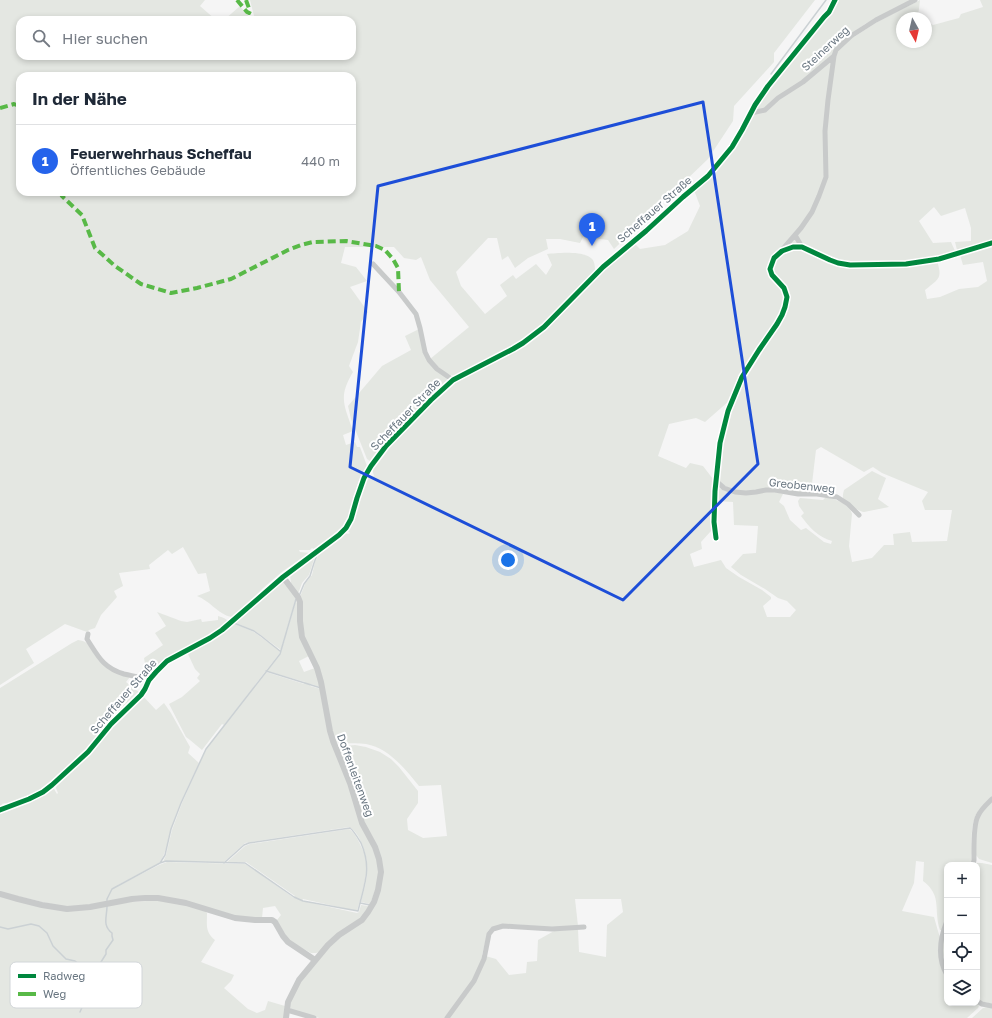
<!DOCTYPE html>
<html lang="de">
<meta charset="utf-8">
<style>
:root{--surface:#fff;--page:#f6f6f7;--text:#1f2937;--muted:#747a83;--line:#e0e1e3;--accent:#2563eb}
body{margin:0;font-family:"Golos Text",sans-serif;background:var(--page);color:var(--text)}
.controls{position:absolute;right:12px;bottom:12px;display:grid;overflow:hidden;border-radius:8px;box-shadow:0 2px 6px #0003}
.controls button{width:36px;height:36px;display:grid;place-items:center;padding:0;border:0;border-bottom:1px solid var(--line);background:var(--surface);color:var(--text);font:20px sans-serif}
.compass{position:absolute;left:896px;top:12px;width:36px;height:36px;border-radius:50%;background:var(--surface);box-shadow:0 2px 6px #0003;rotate:172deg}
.you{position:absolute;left:508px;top:560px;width:14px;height:14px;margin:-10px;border:3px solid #fff;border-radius:50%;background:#1a73e8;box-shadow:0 0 0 6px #1a73e833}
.badge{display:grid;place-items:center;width:26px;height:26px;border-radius:50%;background:var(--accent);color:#fff;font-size:13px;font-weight:700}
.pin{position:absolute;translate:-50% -33px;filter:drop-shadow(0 1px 2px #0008)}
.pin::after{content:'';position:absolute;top:21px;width:14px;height:12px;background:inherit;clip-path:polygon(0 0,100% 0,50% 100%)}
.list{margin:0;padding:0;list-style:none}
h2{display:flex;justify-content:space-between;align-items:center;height:52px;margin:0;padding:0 16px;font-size:17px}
h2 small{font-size:13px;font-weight:400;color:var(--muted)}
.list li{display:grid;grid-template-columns:26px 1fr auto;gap:12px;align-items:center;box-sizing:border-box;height:72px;padding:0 16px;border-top:1px solid var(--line)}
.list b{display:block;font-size:15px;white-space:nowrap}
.list p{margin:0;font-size:13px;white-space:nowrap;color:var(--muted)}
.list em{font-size:13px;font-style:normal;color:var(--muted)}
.icon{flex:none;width:22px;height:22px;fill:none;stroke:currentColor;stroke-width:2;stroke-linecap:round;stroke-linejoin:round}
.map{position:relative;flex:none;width:992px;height:1018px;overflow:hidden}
.search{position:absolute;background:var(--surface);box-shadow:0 2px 6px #0003;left:16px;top:16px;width:340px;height:44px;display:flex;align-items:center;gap:10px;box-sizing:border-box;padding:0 14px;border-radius:12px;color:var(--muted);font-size:15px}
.panel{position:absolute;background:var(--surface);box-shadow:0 2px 6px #0003;left:16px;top:72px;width:340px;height:124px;border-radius:12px}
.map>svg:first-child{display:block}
.green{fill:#e4e7e2;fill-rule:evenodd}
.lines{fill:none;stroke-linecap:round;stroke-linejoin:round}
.stream{stroke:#cbd1d4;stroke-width:1.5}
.minor{stroke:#c8caca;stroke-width:5}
.tertiary{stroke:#c8caca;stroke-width:6}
.quiet{stroke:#58b947;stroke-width:4;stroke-dasharray:8 4;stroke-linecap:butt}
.cycleway-casing{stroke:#fff;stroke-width:8}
.cycleway{stroke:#00873e;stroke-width:5}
.marked{fill:none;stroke:#1d4ed8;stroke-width:3;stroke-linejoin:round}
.labels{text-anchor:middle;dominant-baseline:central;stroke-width:4;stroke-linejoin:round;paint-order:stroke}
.street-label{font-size:11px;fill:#697681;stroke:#fff}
.key{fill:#fff;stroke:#d2d6d9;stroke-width:1}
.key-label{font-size:11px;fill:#697681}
</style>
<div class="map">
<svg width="992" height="1018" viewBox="0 0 992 1018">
<rect width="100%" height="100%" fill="#f5f5f5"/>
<!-- green -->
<path class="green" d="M0 0H205L200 6 216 20H20V56H352V20H224L240 6 250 18 254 16 250 0H815L774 53V62L734 106 733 121 708 159 614 249 608 240 583 237 580 243 560 239H546L548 249 528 258 515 268 508 256 502 260 497 238H488L456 272 461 286 485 314 507 296 500 285 513 275 516 279 536 264 546 275 552 265 547 254C557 253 586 250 593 260 595 264 595 268 595 272L542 326 510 349 455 376C445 375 437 366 430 359L469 327 430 280 421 257 416 260 404 258 394 247H345L341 263 356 267 367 281 350 287 368 312 361 322 358 342 349 366 353 372C338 397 344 405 353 431L343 435 346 445 355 442 357 447H360L367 466C356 479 354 505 346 520 339 533 325 541 314 549L312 548 310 550H299L300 552 310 553 283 571 263 588 234 617C222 618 209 600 197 596L210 591 206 573 198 574 183 547 172 554 168 550 149 565 150 569 119 573 123 586 114 591 117 597 101 615 95 628 89 630 87 632 65 624 26 649 34 663 0 685ZM20 76H352V192H20Z
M838 0H912L865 24 851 34 854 37 877 22 920 0 918 17 920 18H902V42H926V21L933 25 959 18 961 14 983 7 980 0H992V241L960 252 957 250 955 242 971 241V228L965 208 941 216 934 207 919 221 933 243 951 242 955 251 953 253C927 262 899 263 871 263 860 263 849 264 838 261 826 257 816 251 805 245L802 249C814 255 826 262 839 265 849 268 860 267 870 267 893 267 915 266 937 261 943 279 938 279 925 290L927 299 940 297 959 289 978 287 987 281 983 262 963 265 960 255 992 245V796C987 802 979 808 976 815 969 830 973 849 971 865H947C947 880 951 920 942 930H940C933 910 943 896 923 881L924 862 916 861 914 883 902 911 934 917 940 938 939 955 941 963 947 978V1003H977L979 1006 978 1008 967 1018H319L293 1010C291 1009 290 1009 290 1006 288 992 326 949 336 940 344 932 356 928 364 920 367 917 370 912 372 908 385 883 385 863 373 838 370 831 364 825 361 817 358 809 356 800 354 791 349 778 345 766 339 754V750L341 748 346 746 355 745 366 747 380 752 391 759 399 767 418 791V803L407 819 408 830 423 838 447 836 441 785 419 786C405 769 389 748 366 744 355 742 344 745 334 741 328 721 328 701 322 681 318 664 306 650 302 633 300 620 305 608 300 597L305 584 312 575 315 562 318 556V554L336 541 345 533 348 534 350 533 348 531 353 522 361 493 370 474 371 477 374 476 372 469 382 455 407 427 439 396 454 382 467 374 506 356 520 348 539 334 558 317 585 288 632 241 640 249 665 245 688 231 700 206 694 190 719 166 755 106 823 22 833 12ZM789 297C786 320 768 339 755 358 737 386 726 418 721 451 720 459 716 474 720 481 725 490 745 492 754 491 761 490 768 488 775 488 783 489 791 492 799 493 803 493 807 492 811 492L816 450 821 447 864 472 873 467 882 473 928 492 922 501 925 510H952L947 541 912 542 910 532 893 534 894 545H884L872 558 852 562 849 546 852 514C849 504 836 499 826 497L823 500 800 498 798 501 799 506 804 513 801 516C809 527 818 537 832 541L831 544 824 542 806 528 801 530 790 520 784 506 779 502 783 494C768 488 756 496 741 494 734 493 723 487 717 489L716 501 733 502 734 525 758 526 756 553 743 554 731 567 741 575 765 589 778 598 787 601 796 610 790 617H767L763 606 771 599V597L762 590 739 577 726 568 721 560 694 567 690 554 702 549 701 542 711 531 714 484 713 479 703 466 690 463 686 468 658 456 669 424 696 418 705 422 729 401 740 378 754 354 775 324 780 314 783 306 784 299ZM575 899H621L623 912 607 925 606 957 579 952 578 929 554 931 538 940 537 961 527 962 526 973 509 975 496 959 482 955 488 931C508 919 531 927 553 928 561 928 569 927 578 926Z
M419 329 423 352 446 377 447 379V382L372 461H370L367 459 351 419 348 406 382 366 411 350 405 336Z
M872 471 886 478 878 499 889 507 864 512C860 512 847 504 844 500 842 497 843 494 844 490Z
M315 556 309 575 302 583 298 594 291 584 290 575Z
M282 582H284L291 592 296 597 286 632H287L296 600 299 610 309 656 299 661 304 672 315 668 320 687 311 684 310 686 321 689 329 737 378 858V883L370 904 361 902C367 879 371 867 362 844 359 837 355 830 349 827L245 843 224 862 167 861 163 862 166 855 172 830 182 803 206 749 266 672 304 684 305 682 267 671 280 655 285 639H284L281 650 255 631 234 622Z
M157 612 181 621 187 622 201 619 202 622 218 620V616C222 617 227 619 229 622L148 677 147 676 144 658 163 645 155 633 166 626Z
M233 623 254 632 280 651 279 654 224 725 222 724 202 750 190 740 186 737 169 704 182 697 200 681 197 678 200 674 195 669 187 652Z
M78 640 83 641 87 643 99 661 108 668 130 677 126 682 140 693 92 744 48 787 37 794 7 805 5 803 2 804 1 806 0 807V688L72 643Z
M142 695 156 710 164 703 171 713 190 747 188 753 199 763C189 785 178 806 171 829 167 840 167 853 159 863L118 885V886L159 865 167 862 245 864 253 869 294 898 295 896 246 862H227L245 846 250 844 349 829C354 832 357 838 360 844 361 847 364 851 365 855 369 874 362 893 357 911L303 899 302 901 357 913 359 912 361 905 369 906 361 918 321 951 316 953H311L289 941 277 920 281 915 275 906 263 908 262 918 233 916 174 899 64 907 0 892V812L51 789H54L57 794 58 793 56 788 57 784Z
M992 801V863L979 859 976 855V826L980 815Z
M977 863H982L992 865V1004L977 1000V865H975Z
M0 895 52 908 131 901H171L204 910 207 913C207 925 205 932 215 940L201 962 234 975 231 981 224 988 248 1009 257 1013 265 1010 268 1001 285 1006 284 1018H0Z
M947 926V972C941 951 941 946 947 926Z
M988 1007 992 1008V1018H972L983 1008Z"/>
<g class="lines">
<!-- stream -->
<path class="stream" d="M771 74 826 0
M340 530 346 523 350 512
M299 596 304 584 310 576 314 563 317 555
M234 623 254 631 261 636 280 651
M266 671 321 688
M160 863 165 855 171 829 181 803 206 749 280 654 296 599
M224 863 244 845 249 843 350 828C354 831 358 838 361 843 371 866 366 880 360 903
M107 902V899L112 889 160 863 166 861 245 863 294 897 303 901 358 911 360 903 370 905
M0 927 8 929 31 924 39 926 47 933 53 946 66 959 75 961 80 965 96 970
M80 1012 83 1005V999L86 988 93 981 96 970 106 954V950L113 940 112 936V933C102 925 107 917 107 906"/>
<!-- minor -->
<path class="minor" d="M751 113 765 110 778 98 803 82 834 56 836 50 851 36 876 20 915 0
M795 235 802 247
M782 250 801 228 812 212 819 196 826 177 825 131 828 100 834 56
M373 264 399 292 416 314 420 328 425 352 429 360 437 369 453 380
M716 481 724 488 735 492 746 493 756 492 766 490H775L798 494H817L837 497 848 504 859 515
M716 538 714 522 715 491 720 443 728 411 742 377 759 350 777 324 782 315 785 307 787 297 784 288 772 275 770 269 774 258 782 251 793 247H802L830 260 838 263 850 265 906 264 939 259 992 243
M88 634 87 639C98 656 103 668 124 674 132 676 141 677 149 680
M973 865 974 860C974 849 973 825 978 816 981 809 987 804 992 799
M947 921C940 938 937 958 947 975
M977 1001 982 1004 992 1006
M287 1010 314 1018
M447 1018 474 981 484 959 489 934 493 929 503 926 552 929 584 927"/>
<!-- tertiary -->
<path class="tertiary" d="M283 577 298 597 300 602V621L302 637 317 668 321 682 330 731 333 741 350 783 362 823 375 847 379 859 381 872 378 890 374 902 368 912 362 920 339 935 328 945 299 980 288 1002 286 1018
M0 810 29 799 43 792 52 785 88 752 111 724 141 695 145 689 149 680 156 672 167 661 210 638 222 630 283 577 339 535 346 528 351 519 357 498 364 478 371 466 386 446 431 400 453 380 513 349 523 343 544 327 603 267 646 231 683 197 708 176 732 147 742 130 755 105 768 86 824 17 829 12 835 0
M0 894 18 899 42 905 67 909 90 907 132 899 145 898H158L186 903 235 918 255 920H272L275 922 283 936 288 942 315 960"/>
<!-- quiet -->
<path class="quiet" d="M237 0 247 12 249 13 250 11 246 0
M0 108 14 104 19 106 20 108
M60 192 62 196 82 215 95 248 115 266 141 284 171 293 197 288 231 279 288 250 301 245 313 242 346 241 376 246 385 250 393 259 398 268 399 292"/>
<!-- cycleway casing -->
<g class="cycleway-casing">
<path id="cycleway" d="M716 538 714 522 715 491 720 443 728 411 742 377 759 350 777 324 782 315 785 307 787 297 784 288 772 275 770 269 774 258 782 251 793 247H802L830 260 838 263 850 265 906 264 939 259 992 243
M0 810 29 799 43 792 52 785 88 752 111 724 141 695 145 689 149 680 156 672 167 661 210 638 222 630 283 577 339 535 346 528 351 519 357 498 364 478 371 466 386 446 431 400 453 380 513 349 523 343 544 327 603 267 646 231 683 197 708 176 732 147 742 130 755 105 768 86 824 17 829 12 835 0"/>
</g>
<!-- cycleway -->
<use href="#cycleway" class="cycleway"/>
</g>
<!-- marked area -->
<path class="marked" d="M703 102 758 464 623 600 350 467 378 186Z"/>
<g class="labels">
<!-- street labels -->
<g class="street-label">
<text transform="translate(825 48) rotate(-43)">Steinerweg</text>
<text transform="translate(654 209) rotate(-41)">Scheffauer Straße</text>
<text transform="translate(405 414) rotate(-46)">Scheffauer Straße</text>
<text transform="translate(802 485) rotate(6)">Greobenweg</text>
<text transform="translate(123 696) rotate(-49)">Scheffauer Straße</text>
<text transform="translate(356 775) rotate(70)">Doffenleitenweg</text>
</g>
</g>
<!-- legend -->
<rect x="10" y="962" width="132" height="46" rx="6" class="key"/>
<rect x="18" y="974" width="18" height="4" fill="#00873e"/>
<rect x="18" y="992" width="18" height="4" fill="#58b947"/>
<g class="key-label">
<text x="43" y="980">Radweg</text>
<text x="43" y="998">Weg</text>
</g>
</svg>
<div class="controls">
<button>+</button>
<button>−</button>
<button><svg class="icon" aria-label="locate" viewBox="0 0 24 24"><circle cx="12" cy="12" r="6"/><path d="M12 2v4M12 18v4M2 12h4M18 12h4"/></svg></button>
<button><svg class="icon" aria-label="layers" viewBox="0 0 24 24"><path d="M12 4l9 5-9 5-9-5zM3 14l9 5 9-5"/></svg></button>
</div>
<svg class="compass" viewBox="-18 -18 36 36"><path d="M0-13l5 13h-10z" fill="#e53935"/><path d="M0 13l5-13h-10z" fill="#747a83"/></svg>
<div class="you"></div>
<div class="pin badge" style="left:592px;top:246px">1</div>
<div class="search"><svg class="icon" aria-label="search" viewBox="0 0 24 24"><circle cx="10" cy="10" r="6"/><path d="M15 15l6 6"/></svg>Hier suchen</div>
<section class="panel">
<h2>In der Nähe<small></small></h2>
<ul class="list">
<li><span class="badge">1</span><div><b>Feuerwehrhaus Scheffau</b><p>Öffentliches Gebäude</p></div><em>440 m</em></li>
</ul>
</section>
</div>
